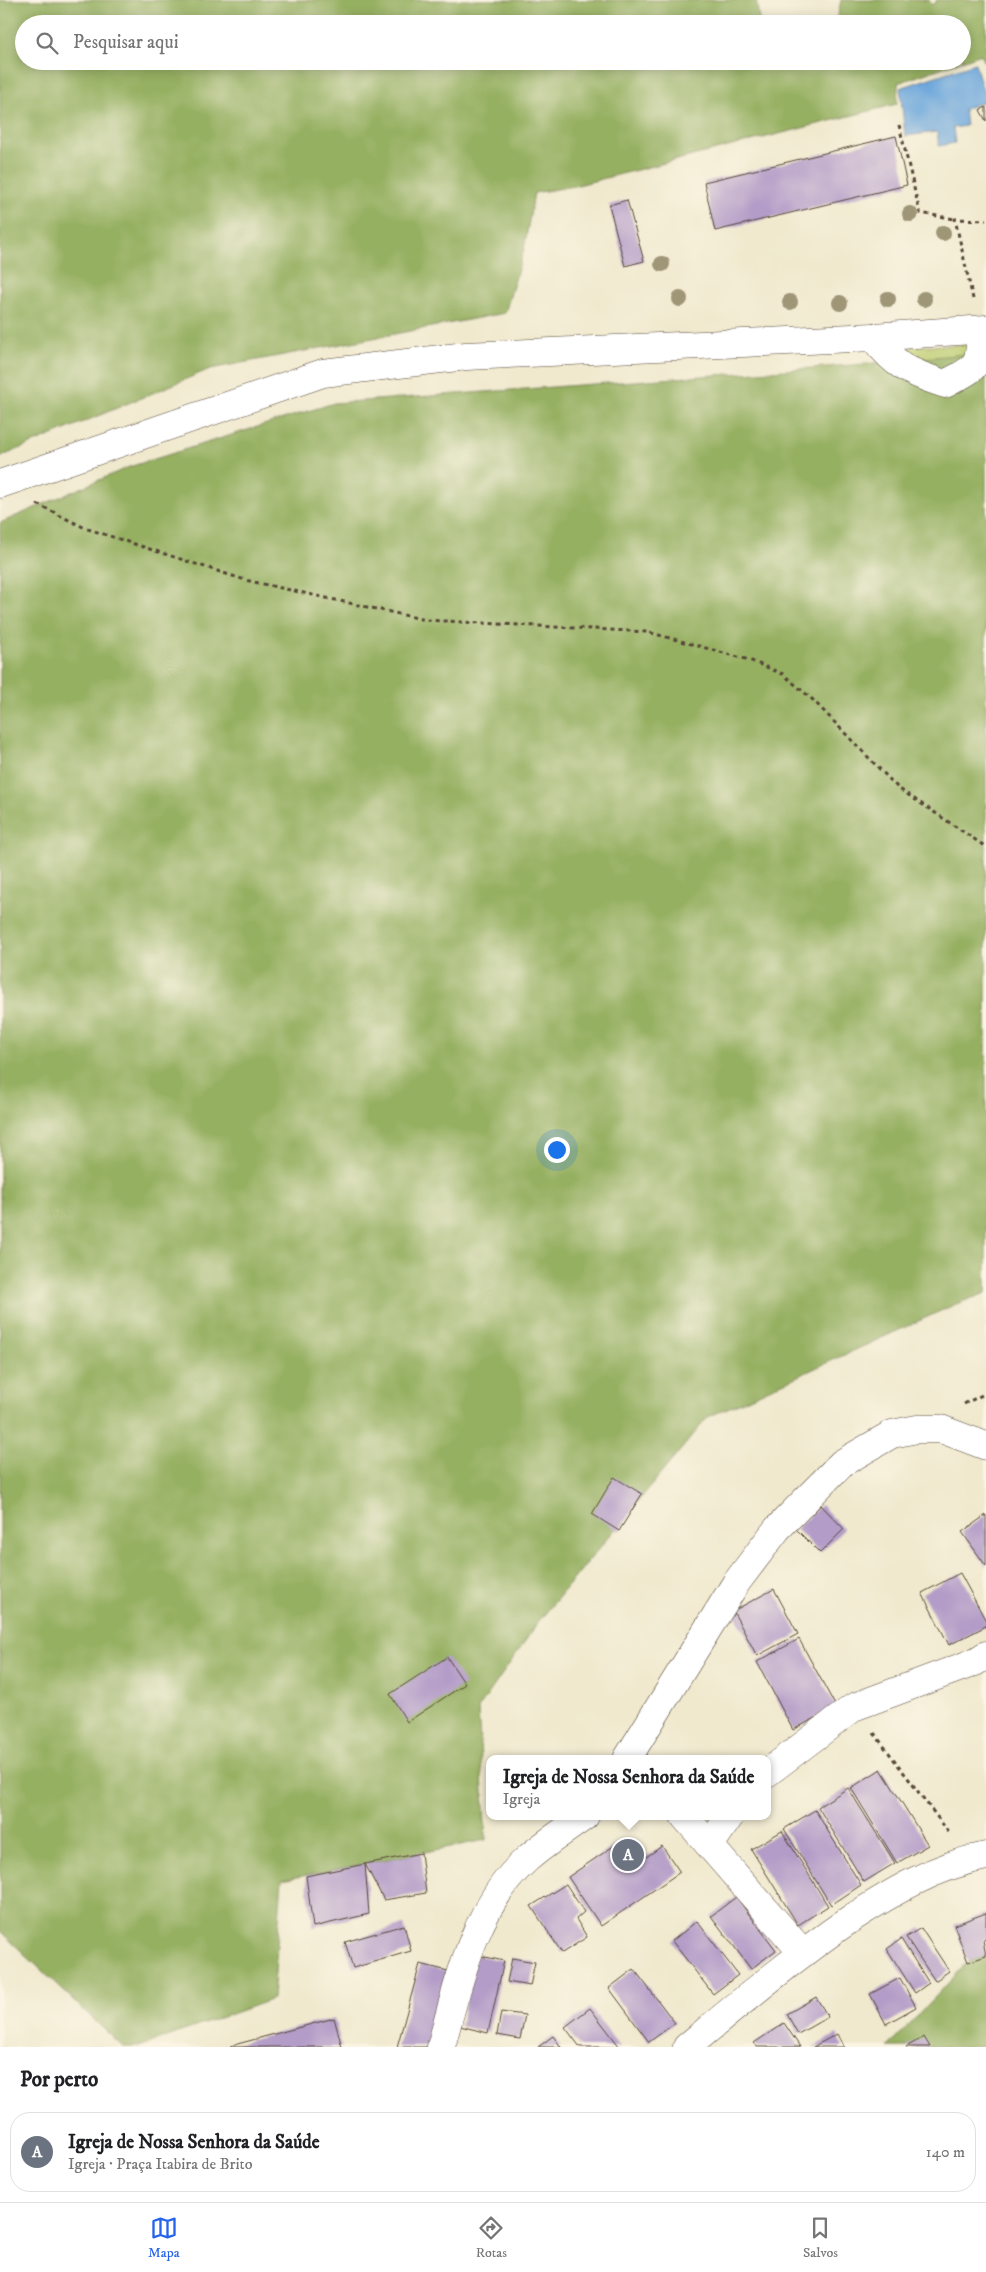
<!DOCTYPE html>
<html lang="pt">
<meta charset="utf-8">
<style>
:root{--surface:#fff;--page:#f6f6f6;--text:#202124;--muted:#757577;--line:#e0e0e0;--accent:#2563eb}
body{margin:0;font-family:"IM FELL DW Pica",serif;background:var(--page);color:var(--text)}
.you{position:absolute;left:556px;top:1149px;width:18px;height:18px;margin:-12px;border:4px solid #fff;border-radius:50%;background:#1a73e8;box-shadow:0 0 0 8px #1a73e833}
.badge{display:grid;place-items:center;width:32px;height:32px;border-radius:50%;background:var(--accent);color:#fff;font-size:16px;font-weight:700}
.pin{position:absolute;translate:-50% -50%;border:2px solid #fff;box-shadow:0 1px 5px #0006}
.popup{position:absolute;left:486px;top:1755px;width:285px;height:65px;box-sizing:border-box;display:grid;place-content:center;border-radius:10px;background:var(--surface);filter:drop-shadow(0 1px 4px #0005);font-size:16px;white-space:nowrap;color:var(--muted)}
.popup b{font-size:19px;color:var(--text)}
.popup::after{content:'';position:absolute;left:50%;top:100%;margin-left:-10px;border:10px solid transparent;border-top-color:var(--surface)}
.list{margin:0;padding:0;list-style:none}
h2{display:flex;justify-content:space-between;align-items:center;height:65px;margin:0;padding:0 20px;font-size:21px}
h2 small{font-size:16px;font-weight:400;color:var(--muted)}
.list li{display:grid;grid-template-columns:32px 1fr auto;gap:15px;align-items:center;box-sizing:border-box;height:80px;margin:0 10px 10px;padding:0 10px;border:1px solid var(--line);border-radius:20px}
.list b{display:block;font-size:19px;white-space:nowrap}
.list p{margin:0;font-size:16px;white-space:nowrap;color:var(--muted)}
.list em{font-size:16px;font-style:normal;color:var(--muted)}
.icon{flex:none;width:28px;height:28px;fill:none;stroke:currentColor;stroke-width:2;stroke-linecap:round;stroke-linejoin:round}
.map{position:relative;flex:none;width:986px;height:2047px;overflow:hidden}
.search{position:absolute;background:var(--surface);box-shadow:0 2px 12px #0003;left:15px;right:15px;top:15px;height:55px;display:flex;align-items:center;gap:12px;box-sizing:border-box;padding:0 18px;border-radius:28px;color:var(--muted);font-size:19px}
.sheet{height:155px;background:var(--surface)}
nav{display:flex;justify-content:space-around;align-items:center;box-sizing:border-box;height:70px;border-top:1px solid var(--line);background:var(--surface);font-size:14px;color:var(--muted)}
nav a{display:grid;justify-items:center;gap:2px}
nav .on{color:var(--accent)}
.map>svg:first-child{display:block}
.green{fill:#becd70;stroke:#7c7c47}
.forest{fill:#96b062;stroke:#686d40}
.water{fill:#6aa6db;stroke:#52687c}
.building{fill:#b39cc8}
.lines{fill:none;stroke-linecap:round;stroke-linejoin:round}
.street-casing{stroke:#564738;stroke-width:29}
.secondary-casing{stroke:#564738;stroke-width:29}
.path{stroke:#564738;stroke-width:3;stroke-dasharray:4 4;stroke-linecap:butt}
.street{stroke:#fff;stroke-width:28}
.secondary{stroke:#fff;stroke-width:28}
.tree{fill:#9f9678}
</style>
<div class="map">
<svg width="986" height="2047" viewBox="0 0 986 2047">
<rect width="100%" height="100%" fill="#fcf5e5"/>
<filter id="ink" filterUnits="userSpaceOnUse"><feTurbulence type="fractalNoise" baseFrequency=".02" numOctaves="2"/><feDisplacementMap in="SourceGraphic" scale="10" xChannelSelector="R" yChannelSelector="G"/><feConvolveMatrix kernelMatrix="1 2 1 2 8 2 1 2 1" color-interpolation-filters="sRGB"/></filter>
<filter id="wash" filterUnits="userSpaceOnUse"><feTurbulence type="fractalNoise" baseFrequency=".0096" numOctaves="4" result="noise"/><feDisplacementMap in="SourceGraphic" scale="20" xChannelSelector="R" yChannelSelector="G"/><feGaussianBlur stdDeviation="1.12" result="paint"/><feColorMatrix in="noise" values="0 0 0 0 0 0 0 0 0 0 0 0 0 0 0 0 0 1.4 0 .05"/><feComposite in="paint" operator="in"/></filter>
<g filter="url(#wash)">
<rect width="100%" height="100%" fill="#f0e9ce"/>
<!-- green -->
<path class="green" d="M968 345 969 354 919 368 900 346Z"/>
<!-- forest -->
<path class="forest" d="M0 0H756L760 24H24V61H961L898 83 897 104 574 186 534 193 524 249 505 313 210 369 0 457Z
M841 0H929L932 5 937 0H986V66L981 54 962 61V24H836Z
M986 352V1293L956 1304 708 1417 539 1621 478 1709 486 1840 282 1880 273 1999 139 2047H123L0 1931V523L129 467 334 403 853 365Z
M986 1956V2047H888L968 1962Z"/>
<!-- water -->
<path class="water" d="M975 63 986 101 964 109 966 126 953 128 955 143 939 146 937 132 905 136 900 88Z"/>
<g id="blocks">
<!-- building -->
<path class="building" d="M986 107V121L980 110Z
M896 136 907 185 715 231 704 182Z
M627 200 644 261 625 266 609 205Z
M614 1477 642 1494 619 1531 592 1514Z
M821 1505 844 1529 820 1553 796 1529Z
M986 1515V1566L962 1532Z
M960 1573 986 1621V1626L949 1645 922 1593Z
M774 1589 798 1634 757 1656 733 1611Z
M799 1639 836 1707 793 1730 757 1662Z
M447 1657 465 1684 407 1722 390 1694Z
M881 1769 928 1845 897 1863 851 1788Z
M848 1788 895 1863 864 1882 818 1807Z
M815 1810 861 1885 831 1905 784 1829Z
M782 1831 828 1906 798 1925 751 1849Z
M624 1839 639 1862 662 1846 680 1872 601 1926 568 1877Z
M421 1853 426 1893 384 1900 365 1864Z
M365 1864 369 1914 313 1927 306 1876Z
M566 1884 584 1912 576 1919 587 1937 562 1953 531 1906Z
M736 1897 776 1950 751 1969 711 1916Z
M986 1913V1939L983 1940 986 1956 968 1962 954 1925Z
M697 1921 738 1975 713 1994 672 1941Z
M404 1925 411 1951 353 1968 345 1942Z
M921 1928 949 1971 935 1981 906 1937Z
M901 1939 929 1983 915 1993 887 1949Z
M476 1955 504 1961 488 2033 460 2026Z
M512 1958 535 1962 530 1986 507 1982Z
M420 1964 448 1971 428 2047H397Z
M634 1969 675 2023 649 2042 609 1988Z
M900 1978 916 2007 886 2024 870 1994Z
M816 1997 828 2017 798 2034 787 2014Z
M590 2008 620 2047H580L565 2027Z
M501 2012 525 2015 520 2039 497 2035Z
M334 2018 342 2047H230V2046Z
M784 2023 800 2047H757L754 2043Z
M837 2034 844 2047H813Z
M553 2036 561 2047H538Z
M924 2037 930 2047H906Z"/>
</g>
</g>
<g filter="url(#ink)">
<use href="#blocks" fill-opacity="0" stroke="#564738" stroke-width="1"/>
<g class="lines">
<!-- street casing -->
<g class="street-casing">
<path id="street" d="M873 337C896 367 911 373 945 384 977 367 981 367 980 330
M627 1759 736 1583 777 1529 842 1463 892 1434 917 1429H941L986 1446
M767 1773 854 1707 975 1662 986 1655
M684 1816 802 1952
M710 1845 730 1816
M441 2047C458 1983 475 1905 527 1859 545 1843 566 1830 585 1816"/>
</g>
<!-- secondary casing -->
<g class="secondary-casing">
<path id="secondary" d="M0 484 323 373 466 356 873 337 986 329
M687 2047C740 2003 792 1959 849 1920 892 1892 935 1866 986 1856"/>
</g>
<!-- path -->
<path class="path" d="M899 125 920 213 955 219
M973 299 955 219 986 220
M37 504 85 528 245 580 426 620 648 632 749 660 783 674 813 700 898 788 986 847
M964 1404 986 1393
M874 1733 950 1834"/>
<!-- street -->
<use href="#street" class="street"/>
<!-- secondary -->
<use href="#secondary" class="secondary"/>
</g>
<!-- trees -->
<g class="tree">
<circle cx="910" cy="214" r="8"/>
<circle cx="943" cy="233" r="8"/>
<circle cx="662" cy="264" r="8"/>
<circle cx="680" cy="299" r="8"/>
<circle cx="888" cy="299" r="8"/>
<circle cx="924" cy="299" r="8"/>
<circle cx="790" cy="302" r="8"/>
<circle cx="840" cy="303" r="8"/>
</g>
</g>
</svg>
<div class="you"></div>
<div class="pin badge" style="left:628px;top:1855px;background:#6b7280">A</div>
<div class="popup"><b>Igreja de Nossa Senhora da Saúde</b>Igreja</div>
<div class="search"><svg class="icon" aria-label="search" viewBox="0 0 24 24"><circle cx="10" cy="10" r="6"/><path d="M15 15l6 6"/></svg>Pesquisar aqui</div>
</div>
<section class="sheet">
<h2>Por perto<small></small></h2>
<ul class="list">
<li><span class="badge" style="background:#6b7280">A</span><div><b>Igreja de Nossa Senhora da Saúde</b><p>Igreja · Praça Itabira de Brito</p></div><em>140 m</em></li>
</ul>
</section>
<nav>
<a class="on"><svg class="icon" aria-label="map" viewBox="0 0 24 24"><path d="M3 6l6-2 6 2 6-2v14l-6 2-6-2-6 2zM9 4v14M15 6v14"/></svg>Mapa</a>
<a><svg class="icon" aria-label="directions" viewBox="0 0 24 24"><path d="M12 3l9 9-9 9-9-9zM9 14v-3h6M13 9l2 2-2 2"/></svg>Rotas</a>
<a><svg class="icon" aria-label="saved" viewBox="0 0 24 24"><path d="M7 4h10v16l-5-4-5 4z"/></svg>Salvos</a>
</nav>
